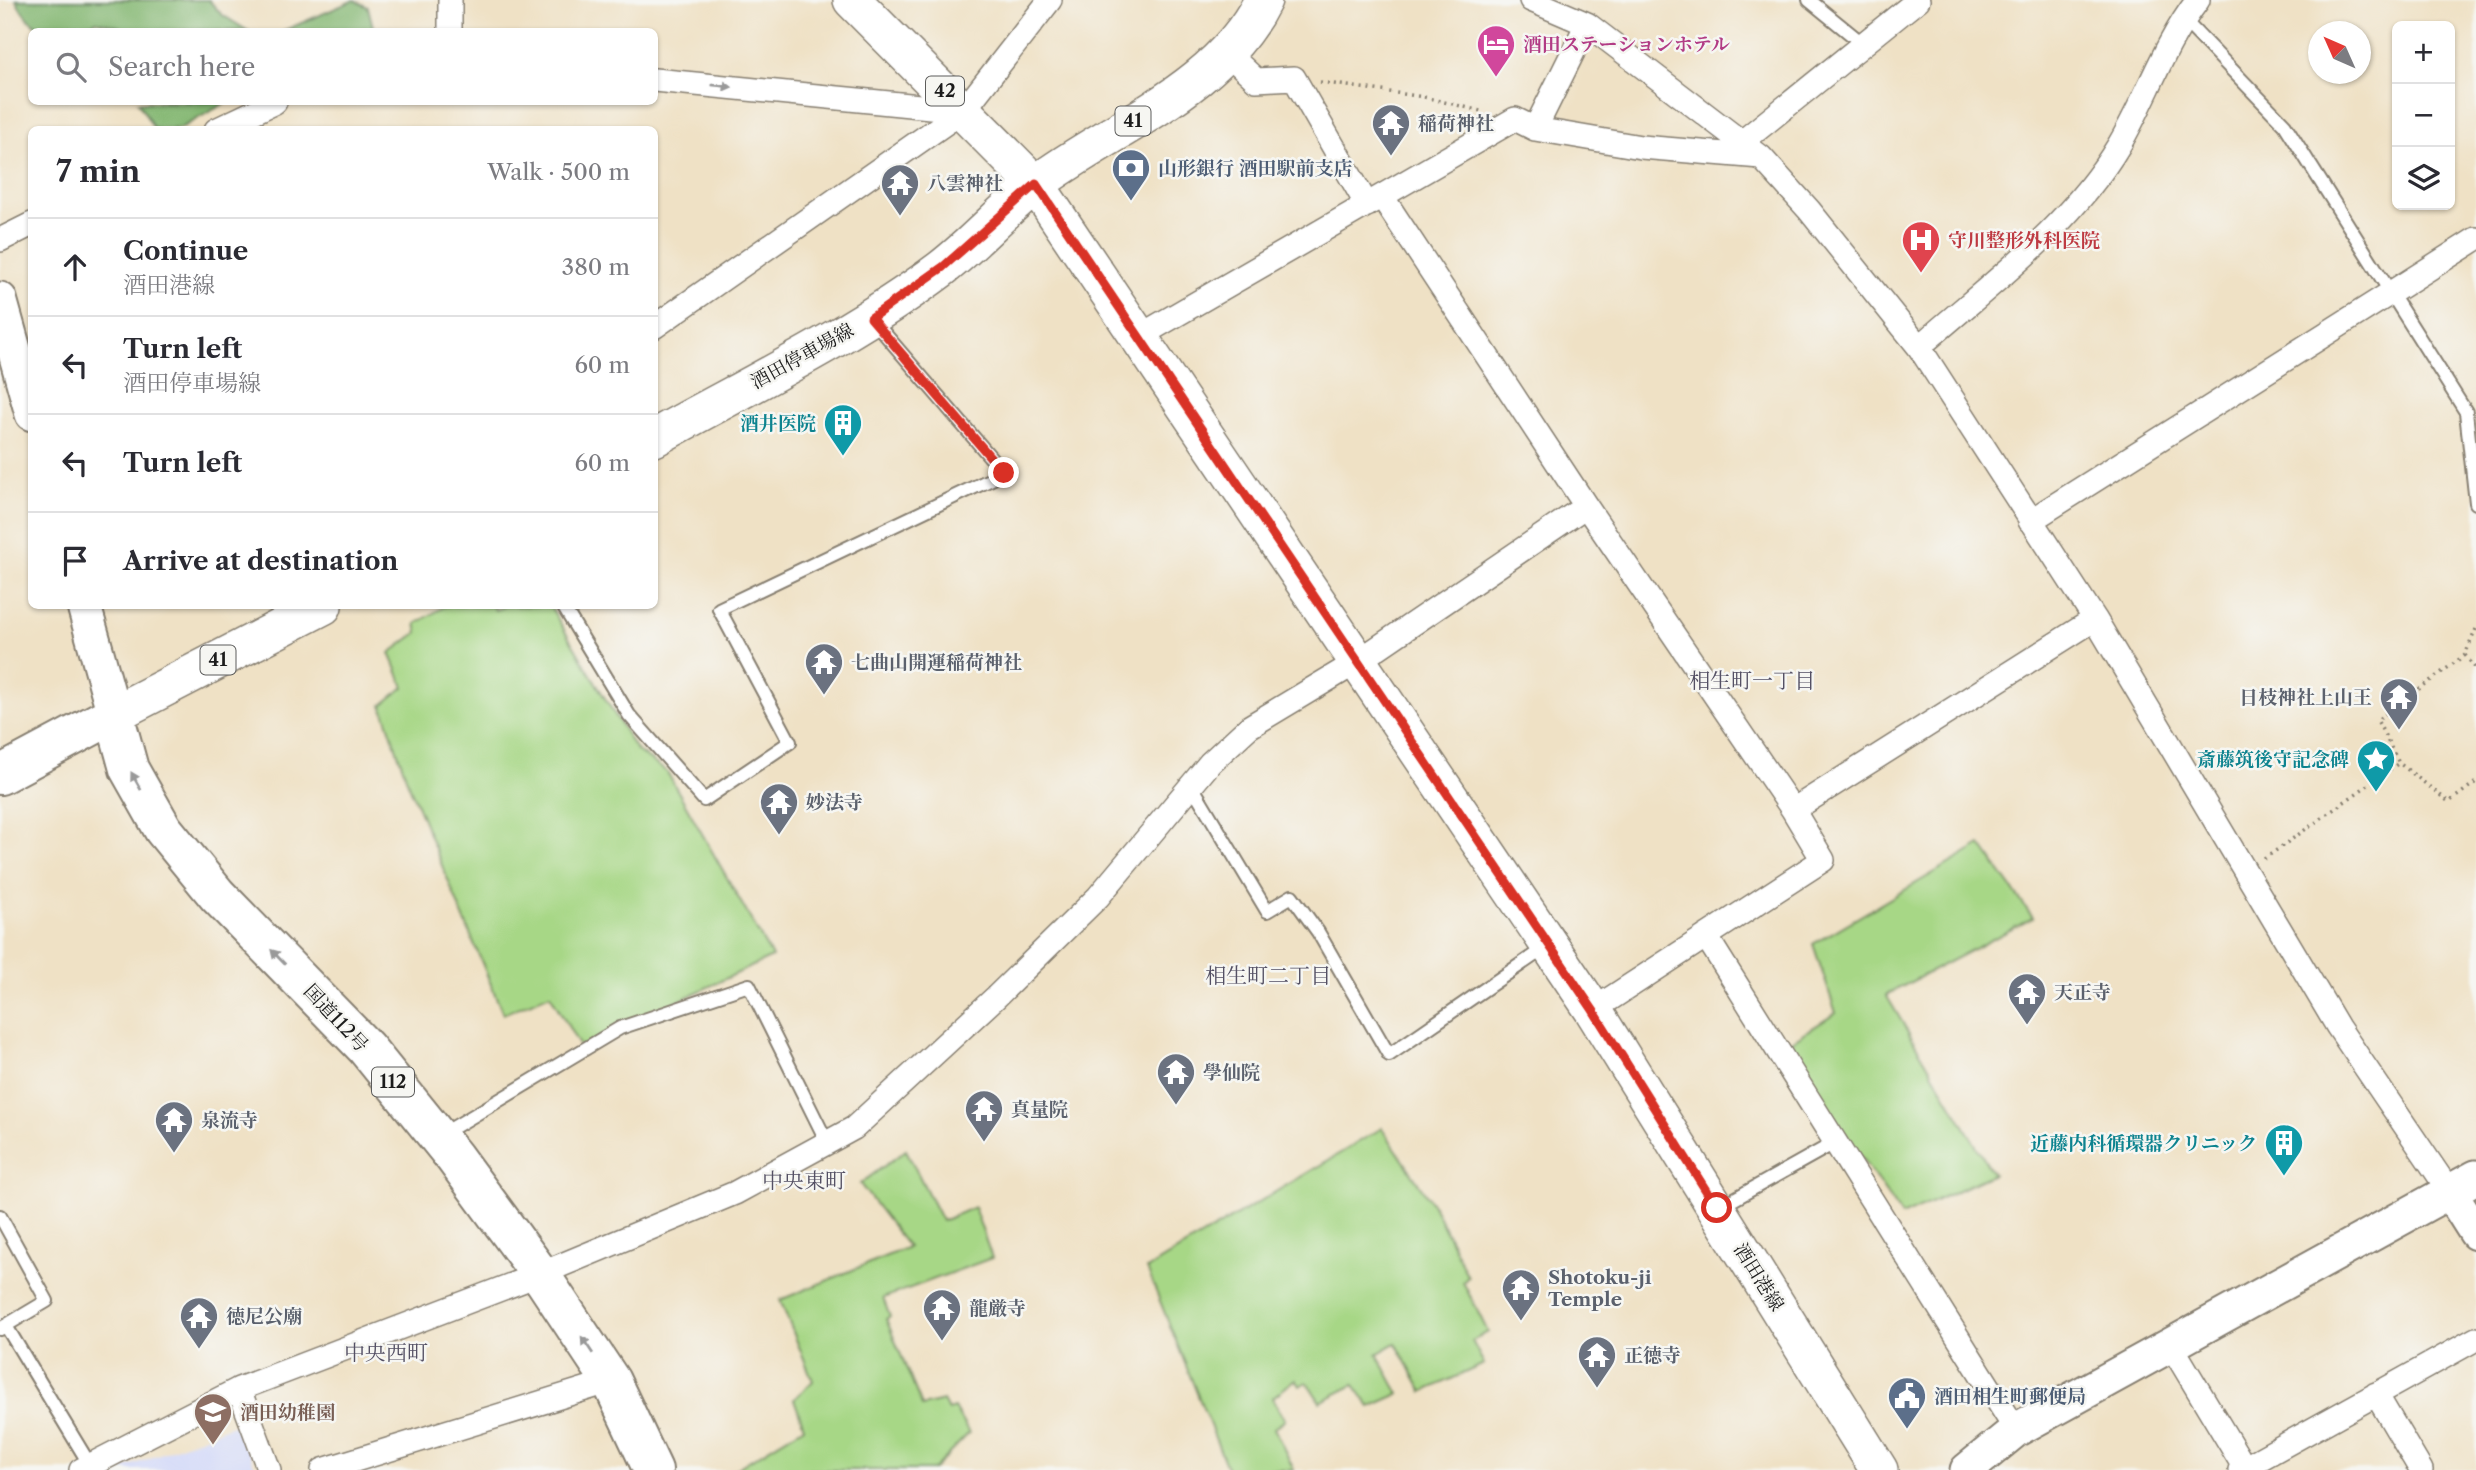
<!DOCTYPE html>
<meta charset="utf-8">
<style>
:root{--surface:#fff;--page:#f2f2f3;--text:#2b2b33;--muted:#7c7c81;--line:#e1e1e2}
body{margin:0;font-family:"Libre Caslon Text","Noto Serif JP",serif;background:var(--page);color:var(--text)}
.controls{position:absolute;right:21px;top:21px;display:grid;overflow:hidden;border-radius:10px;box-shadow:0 2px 5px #0004}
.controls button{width:63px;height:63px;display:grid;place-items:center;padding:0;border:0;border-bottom:2px solid var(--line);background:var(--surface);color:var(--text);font:35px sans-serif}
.compass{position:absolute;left:2308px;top:21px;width:63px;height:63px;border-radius:50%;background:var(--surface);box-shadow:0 2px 5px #0004;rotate:315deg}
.stop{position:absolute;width:21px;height:21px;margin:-16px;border:5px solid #d93025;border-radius:50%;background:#fff}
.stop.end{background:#d93025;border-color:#fff;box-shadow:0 2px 7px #0008}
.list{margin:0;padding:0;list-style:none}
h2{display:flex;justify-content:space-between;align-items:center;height:91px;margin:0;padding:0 28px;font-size:30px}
h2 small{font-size:23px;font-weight:400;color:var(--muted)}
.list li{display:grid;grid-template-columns:46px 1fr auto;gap:21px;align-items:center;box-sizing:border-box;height:98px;padding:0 28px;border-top:2px solid var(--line)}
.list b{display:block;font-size:26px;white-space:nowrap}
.list p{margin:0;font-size:23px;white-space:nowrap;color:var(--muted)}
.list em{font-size:23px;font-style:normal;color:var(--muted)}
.icon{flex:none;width:38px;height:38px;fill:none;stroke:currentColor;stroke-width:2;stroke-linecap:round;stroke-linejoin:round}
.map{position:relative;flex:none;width:2476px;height:1470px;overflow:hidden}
.search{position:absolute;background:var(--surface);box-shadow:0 2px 5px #0004;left:28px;top:28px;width:630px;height:77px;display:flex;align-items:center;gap:18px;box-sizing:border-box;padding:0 24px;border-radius:10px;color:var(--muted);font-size:26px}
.panel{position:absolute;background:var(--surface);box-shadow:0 2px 5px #0004;left:28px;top:126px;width:630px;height:483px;border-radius:10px}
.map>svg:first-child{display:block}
.built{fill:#d3d9f9}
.green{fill:#a7d786;stroke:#627a51;stroke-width:2}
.forest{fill:#85b873;stroke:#506a48;stroke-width:2}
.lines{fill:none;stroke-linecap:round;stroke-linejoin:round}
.lane-casing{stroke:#867e70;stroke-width:16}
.street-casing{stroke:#867e70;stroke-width:26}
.secondary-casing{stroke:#867e70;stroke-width:37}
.primary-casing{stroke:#867e70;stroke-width:40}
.highway-casing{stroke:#867e70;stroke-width:42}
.path{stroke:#867e70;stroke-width:3.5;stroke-dasharray:2 5;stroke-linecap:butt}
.lane{stroke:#fff;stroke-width:12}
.street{stroke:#fff;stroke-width:23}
.secondary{stroke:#fff;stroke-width:33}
.primary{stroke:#fff;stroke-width:37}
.highway{stroke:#fff;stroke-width:38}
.oneway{fill:#999}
.route{stroke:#d93025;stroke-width:9}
.labels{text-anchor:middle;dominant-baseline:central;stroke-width:5;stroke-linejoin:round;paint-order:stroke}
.shield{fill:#f6f6f2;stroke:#5d5d5c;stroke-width:2}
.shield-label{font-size:18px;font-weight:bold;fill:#1c1c1c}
.hotel-label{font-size:19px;font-weight:bold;fill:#b23c85;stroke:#f6f6f2;text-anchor:start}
.worship-label{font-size:19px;font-weight:bold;fill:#5b616d;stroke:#f6f6f2;text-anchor:start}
.service-label{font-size:19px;font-weight:bold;fill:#4e5e75;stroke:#f6f6f2;text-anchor:start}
.health-label{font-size:19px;font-weight:bold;fill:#be3a42;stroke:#f6f6f2;text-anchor:start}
.street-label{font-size:19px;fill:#1c1c1c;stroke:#f6f6f2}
.culture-label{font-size:19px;font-weight:bold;fill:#0d838f;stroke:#f6f6f2;text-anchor:end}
.education-label{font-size:19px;font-weight:bold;fill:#785e54;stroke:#f6f6f2;text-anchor:start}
.neighbourhood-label{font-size:21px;fill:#545064;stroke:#f6f6f2}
</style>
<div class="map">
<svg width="2476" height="1470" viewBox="0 0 2476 1470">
<rect width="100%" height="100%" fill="#f6f6f2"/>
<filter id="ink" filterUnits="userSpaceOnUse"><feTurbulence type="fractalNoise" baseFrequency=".0143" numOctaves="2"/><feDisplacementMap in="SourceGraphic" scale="14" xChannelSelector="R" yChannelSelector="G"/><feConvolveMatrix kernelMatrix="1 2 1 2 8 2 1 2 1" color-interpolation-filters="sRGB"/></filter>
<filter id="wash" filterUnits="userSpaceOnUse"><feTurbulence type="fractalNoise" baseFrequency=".00686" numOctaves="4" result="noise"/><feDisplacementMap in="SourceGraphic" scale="28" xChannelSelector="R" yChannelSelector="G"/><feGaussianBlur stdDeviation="1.57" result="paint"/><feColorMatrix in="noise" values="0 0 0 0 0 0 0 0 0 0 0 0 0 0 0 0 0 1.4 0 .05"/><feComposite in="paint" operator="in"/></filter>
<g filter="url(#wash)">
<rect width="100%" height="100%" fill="#efe1c5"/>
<!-- built -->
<path class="built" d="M238 1423 256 1470H120Z"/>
<!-- green -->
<path class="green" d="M445 606H493L495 610 505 606H550L636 750 667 772 772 957 580 1047 550 994 503 1014 408 783 382 705 404 687 390 653 418 632 416 624Z
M1981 845 2033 918 1886 995 1993 1174 1902 1216 1784 1046 1836 1013 1813 944Z
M1382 1128 1433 1205 1468 1277 1463 1282 1488 1332 1472 1341 1484 1364 1423 1392 1396 1343 1377 1354 1399 1394 1370 1407 1354 1385 1320 1402 1307 1382 1300 1386 1296 1379 1272 1398 1285 1420 1274 1428 1294 1470H1228L1147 1269Z
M906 1150 942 1221 974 1207 992 1258 883 1298 890 1317 886 1319 922 1406 943 1401 948 1410 954 1408 969 1433 933 1470H734L804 1427 794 1399 813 1381 780 1300 908 1247 860 1184Z"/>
<!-- forest -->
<path class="forest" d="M16 0H209L221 14 248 31H122L120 27 96 21C64 43 33 36 16 0Z
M354 0 368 7 374 31H283Z
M138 102H227L179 129H154Z"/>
</g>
<g filter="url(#ink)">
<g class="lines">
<!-- lane casing -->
<g class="lane-casing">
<path id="lane" d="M1809 0 1863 44
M2183 19 2285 125 2466 412 2476 503
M563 606 629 715 704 800 790 742 719 609 1004 473 872 319
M1192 786 1267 911 1292 896 1318 932 1389 1055 1546 947
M441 1135 620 1028 749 985 827 1142
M1720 1207 1836 1142
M0 1216 47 1301 0 1329
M6 1326 90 1465"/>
</g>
<!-- street casing -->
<g class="street-casing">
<path id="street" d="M1531 0 1587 24 1761 157 1809 210 1919 347 2095 619 2338 1027 2450 1192
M450 32V0
M1227 53 1256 80 1294 78 1367 205
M654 80 961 110
M1535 129 1641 147 1761 157
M216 130 275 102
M1742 142 1918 0
M1383 198 1586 506 1793 810 1823 860 1593 1010
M0 240 32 224
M654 327 964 110 1050 0
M1138 337 1515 119 1535 129 1587 24
M1919 347C1989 285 2070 227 2119 145 2148 96 2162 47 2198 0
M2030 521 2476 239
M1793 810 2095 619
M1706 936 2016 1430
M2171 1345 2246 1470
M239 1389 269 1470
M2376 1394 2421 1470
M81 1470 239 1389 540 1274 735 1193 854 1128 996 997 1098 897 1210 763 1249 727 1357 662 1586 506
M323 1470 611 1381
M2240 1470 2476 1339"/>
</g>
<!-- secondary casing -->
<g class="secondary-casing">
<path id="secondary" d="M0 299 32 414
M84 606 114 714
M2450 1192 2476 1233
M1967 1470 2016 1430 2476 1177"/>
</g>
<!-- primary casing -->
<g class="primary-casing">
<path id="primary" d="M852 0 1036 185 1593 1010 1879 1470
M654 438C751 384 853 335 941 269 975 243 1003 210 1036 184 1113 126 1218 91 1263 0
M114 714 323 606"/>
</g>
<!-- highway casing -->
<g class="highway-casing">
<path id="highway" d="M0 775 114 714 129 769 163 829 217 895 366 1048 454 1157 540 1274 611 1381 653 1470"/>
</g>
<!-- path -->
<path class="path" d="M1320 82 1424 97 1485 112
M2476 629 2465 655 2377 720 2399 763 2449 802 2476 782
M2465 655 2476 669
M2264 859 2399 763"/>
<!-- lane -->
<use href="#lane" class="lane"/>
<!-- street -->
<use href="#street" class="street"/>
<!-- secondary -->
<use href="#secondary" class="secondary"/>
<!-- primary -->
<use href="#primary" class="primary"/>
<!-- highway -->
<use href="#highway" class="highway"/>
</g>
<!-- one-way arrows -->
<defs><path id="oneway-solid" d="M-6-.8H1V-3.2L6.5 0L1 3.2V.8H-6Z" transform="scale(1.75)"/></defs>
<g class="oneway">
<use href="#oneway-solid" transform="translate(722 86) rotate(6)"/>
<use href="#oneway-solid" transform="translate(136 781) rotate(-119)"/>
<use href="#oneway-solid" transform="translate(278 957) rotate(-134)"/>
<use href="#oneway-solid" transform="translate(587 1345) rotate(-124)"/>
</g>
</g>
<g class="lines" filter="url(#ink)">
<!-- route -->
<path class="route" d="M1004 473 871 318 943 267 1036 184 1593 1010 1717 1208"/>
</g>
<!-- icons -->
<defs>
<g id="hotel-pin" transform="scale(2.0125)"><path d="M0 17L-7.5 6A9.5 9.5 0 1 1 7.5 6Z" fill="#d1479c" stroke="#f6f6f2"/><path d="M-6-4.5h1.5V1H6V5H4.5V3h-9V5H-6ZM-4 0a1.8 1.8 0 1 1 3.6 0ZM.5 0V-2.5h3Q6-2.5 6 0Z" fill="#fff"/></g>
<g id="temple-pin" transform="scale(2.0125)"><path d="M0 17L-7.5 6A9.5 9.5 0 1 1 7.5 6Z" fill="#6b7280" stroke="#f6f6f2"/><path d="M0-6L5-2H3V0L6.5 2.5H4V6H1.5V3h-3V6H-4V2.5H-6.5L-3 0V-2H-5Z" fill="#fff"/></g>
<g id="bank-pin" transform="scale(2.0125)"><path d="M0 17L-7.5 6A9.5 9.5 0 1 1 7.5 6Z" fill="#5c6f8a" stroke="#f6f6f2"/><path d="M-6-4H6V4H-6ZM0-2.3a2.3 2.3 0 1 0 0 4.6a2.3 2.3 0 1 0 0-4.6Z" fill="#fff"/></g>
<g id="hospital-pin" transform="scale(2.0125)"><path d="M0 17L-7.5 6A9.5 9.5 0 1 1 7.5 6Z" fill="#e0444e" stroke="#f6f6f2"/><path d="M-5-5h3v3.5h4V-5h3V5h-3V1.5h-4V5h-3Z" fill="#fff"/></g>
<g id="building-pin" transform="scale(2.0125)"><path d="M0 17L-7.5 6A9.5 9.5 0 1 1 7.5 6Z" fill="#0f9aa8" stroke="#f6f6f2"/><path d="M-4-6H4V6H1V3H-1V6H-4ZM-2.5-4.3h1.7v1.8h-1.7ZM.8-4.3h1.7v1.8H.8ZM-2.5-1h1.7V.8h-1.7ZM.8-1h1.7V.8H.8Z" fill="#fff"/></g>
<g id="sight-pin" transform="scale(2.0125)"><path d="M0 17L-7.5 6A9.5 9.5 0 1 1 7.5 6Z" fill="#0f9aa8" stroke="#f6f6f2"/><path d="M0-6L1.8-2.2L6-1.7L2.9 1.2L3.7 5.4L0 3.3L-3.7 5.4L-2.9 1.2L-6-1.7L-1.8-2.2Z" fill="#fff"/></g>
<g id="civic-pin" transform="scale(2.0125)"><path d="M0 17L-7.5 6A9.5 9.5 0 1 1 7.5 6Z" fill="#5c6f8a" stroke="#f6f6f2"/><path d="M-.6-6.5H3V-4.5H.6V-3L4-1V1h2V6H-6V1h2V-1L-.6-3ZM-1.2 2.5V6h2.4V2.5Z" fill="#fff"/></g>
<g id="school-pin" transform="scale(2.0125)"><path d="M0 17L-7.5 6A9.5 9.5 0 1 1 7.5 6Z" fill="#8d6e63" stroke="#f6f6f2"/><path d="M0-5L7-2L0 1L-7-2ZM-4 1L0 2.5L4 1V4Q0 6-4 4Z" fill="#fff"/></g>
</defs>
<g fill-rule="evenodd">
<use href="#hotel-pin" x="1496" y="44"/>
<use href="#temple-pin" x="1391" y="123"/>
<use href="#bank-pin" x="1131" y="168"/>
<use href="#temple-pin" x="900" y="183"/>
<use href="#hospital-pin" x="1921" y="240"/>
<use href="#building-pin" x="843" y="423"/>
<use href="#temple-pin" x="824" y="662"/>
<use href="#temple-pin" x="2399" y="697"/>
<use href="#sight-pin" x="2376" y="759"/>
<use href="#temple-pin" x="779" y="802"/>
<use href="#temple-pin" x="2027" y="992"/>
<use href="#temple-pin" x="1176" y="1072"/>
<use href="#temple-pin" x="984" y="1109"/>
<use href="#temple-pin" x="174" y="1120"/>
<use href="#building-pin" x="2284" y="1143"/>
<use href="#temple-pin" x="1521" y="1288"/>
<use href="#temple-pin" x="942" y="1308"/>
<use href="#temple-pin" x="199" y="1316"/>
<use href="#temple-pin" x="1597" y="1355"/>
<use href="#civic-pin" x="1907" y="1396"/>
<use href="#school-pin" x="213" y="1412"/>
</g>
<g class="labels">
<!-- shield labels -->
<g class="shield">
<rect x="926" y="76.5" width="38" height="29" rx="5"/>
<rect x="1115.5" y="106.5" width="35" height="29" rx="5"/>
<rect x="200.5" y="645.5" width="35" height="29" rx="5"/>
<rect x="372" y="1067.5" width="42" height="29" rx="5"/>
</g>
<g class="shield-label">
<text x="945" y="91">42</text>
<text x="1133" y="121">41</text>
<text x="218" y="660">41</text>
<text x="393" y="1082">112</text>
</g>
<!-- hotel labels -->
<g class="hotel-label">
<text x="1523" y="44">酒田ステーションホテル</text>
</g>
<!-- worship labels -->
<g class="worship-label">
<text x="1418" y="123">稲荷神社</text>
<text x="927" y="183">八雲神社</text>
<text x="851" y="662">七曲山開運稲荷神社</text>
<text x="2372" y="697" text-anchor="end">日枝神社上山王</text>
<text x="806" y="802">妙法寺</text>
<text x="2054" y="992">天正寺</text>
<text x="1203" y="1072">學仙院</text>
<text x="1011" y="1109">真量院</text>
<text x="201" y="1120">泉流寺</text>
<text x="1548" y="1277">Shotoku-ji<tspan x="1548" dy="22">Temple</tspan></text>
<text x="969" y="1308">龍厳寺</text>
<text x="226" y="1316">徳尼公廟</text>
<text x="1624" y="1355">正徳寺</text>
</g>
<!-- service labels -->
<g class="service-label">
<text x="1158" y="168">山形銀行 酒田駅前支店</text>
<text x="1934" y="1396">酒田相生町郵便局</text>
</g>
<!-- health labels -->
<g class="health-label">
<text x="1948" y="240">守川整形外科医院</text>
</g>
<!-- street labels -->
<g class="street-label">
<text transform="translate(802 356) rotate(-29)">酒田停車場線</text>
<text transform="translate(336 1018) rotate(47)">国道112号</text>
<text transform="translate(1759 1277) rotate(58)">酒田港線</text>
</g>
<!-- culture labels -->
<g class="culture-label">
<text x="816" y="423">酒井医院</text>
<text x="2349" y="759">斎藤筑後守記念碑</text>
<text x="2257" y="1143">近藤内科循環器クリニック</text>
</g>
<!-- education labels -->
<g class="education-label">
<text x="240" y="1412">酒田幼稚園</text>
</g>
<!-- neighbourhood labels -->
<g class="neighbourhood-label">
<text x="1752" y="680">相生町一丁目</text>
<text x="1268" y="975">相生町二丁目</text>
<text x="804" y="1180">中央東町</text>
<text x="386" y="1352">中央西町</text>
</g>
</g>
</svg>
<div class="controls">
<button>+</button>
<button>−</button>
<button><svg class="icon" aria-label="layers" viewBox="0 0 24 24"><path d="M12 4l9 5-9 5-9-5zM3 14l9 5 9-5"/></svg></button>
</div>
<svg class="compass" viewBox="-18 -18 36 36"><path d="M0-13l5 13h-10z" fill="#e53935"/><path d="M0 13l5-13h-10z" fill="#7c7c81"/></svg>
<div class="stop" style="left:1717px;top:1208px"></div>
<div class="stop end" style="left:1004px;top:473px"></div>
<div class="search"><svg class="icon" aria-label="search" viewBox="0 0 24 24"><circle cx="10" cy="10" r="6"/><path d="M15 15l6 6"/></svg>Search here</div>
<section class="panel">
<h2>7 min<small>Walk · 500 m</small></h2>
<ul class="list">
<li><svg class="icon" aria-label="ahead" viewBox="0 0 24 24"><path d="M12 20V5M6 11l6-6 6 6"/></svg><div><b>Continue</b><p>酒田港線</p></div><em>380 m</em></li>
<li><svg class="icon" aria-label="left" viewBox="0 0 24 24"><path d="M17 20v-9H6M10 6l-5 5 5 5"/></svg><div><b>Turn left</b><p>酒田停車場線</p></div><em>60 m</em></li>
<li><svg class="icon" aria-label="left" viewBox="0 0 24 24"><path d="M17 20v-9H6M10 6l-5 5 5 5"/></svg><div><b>Turn left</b></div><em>60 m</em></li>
<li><svg class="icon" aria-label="arrive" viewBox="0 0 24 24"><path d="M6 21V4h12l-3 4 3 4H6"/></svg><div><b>Arrive at destination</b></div></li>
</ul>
</section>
</div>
